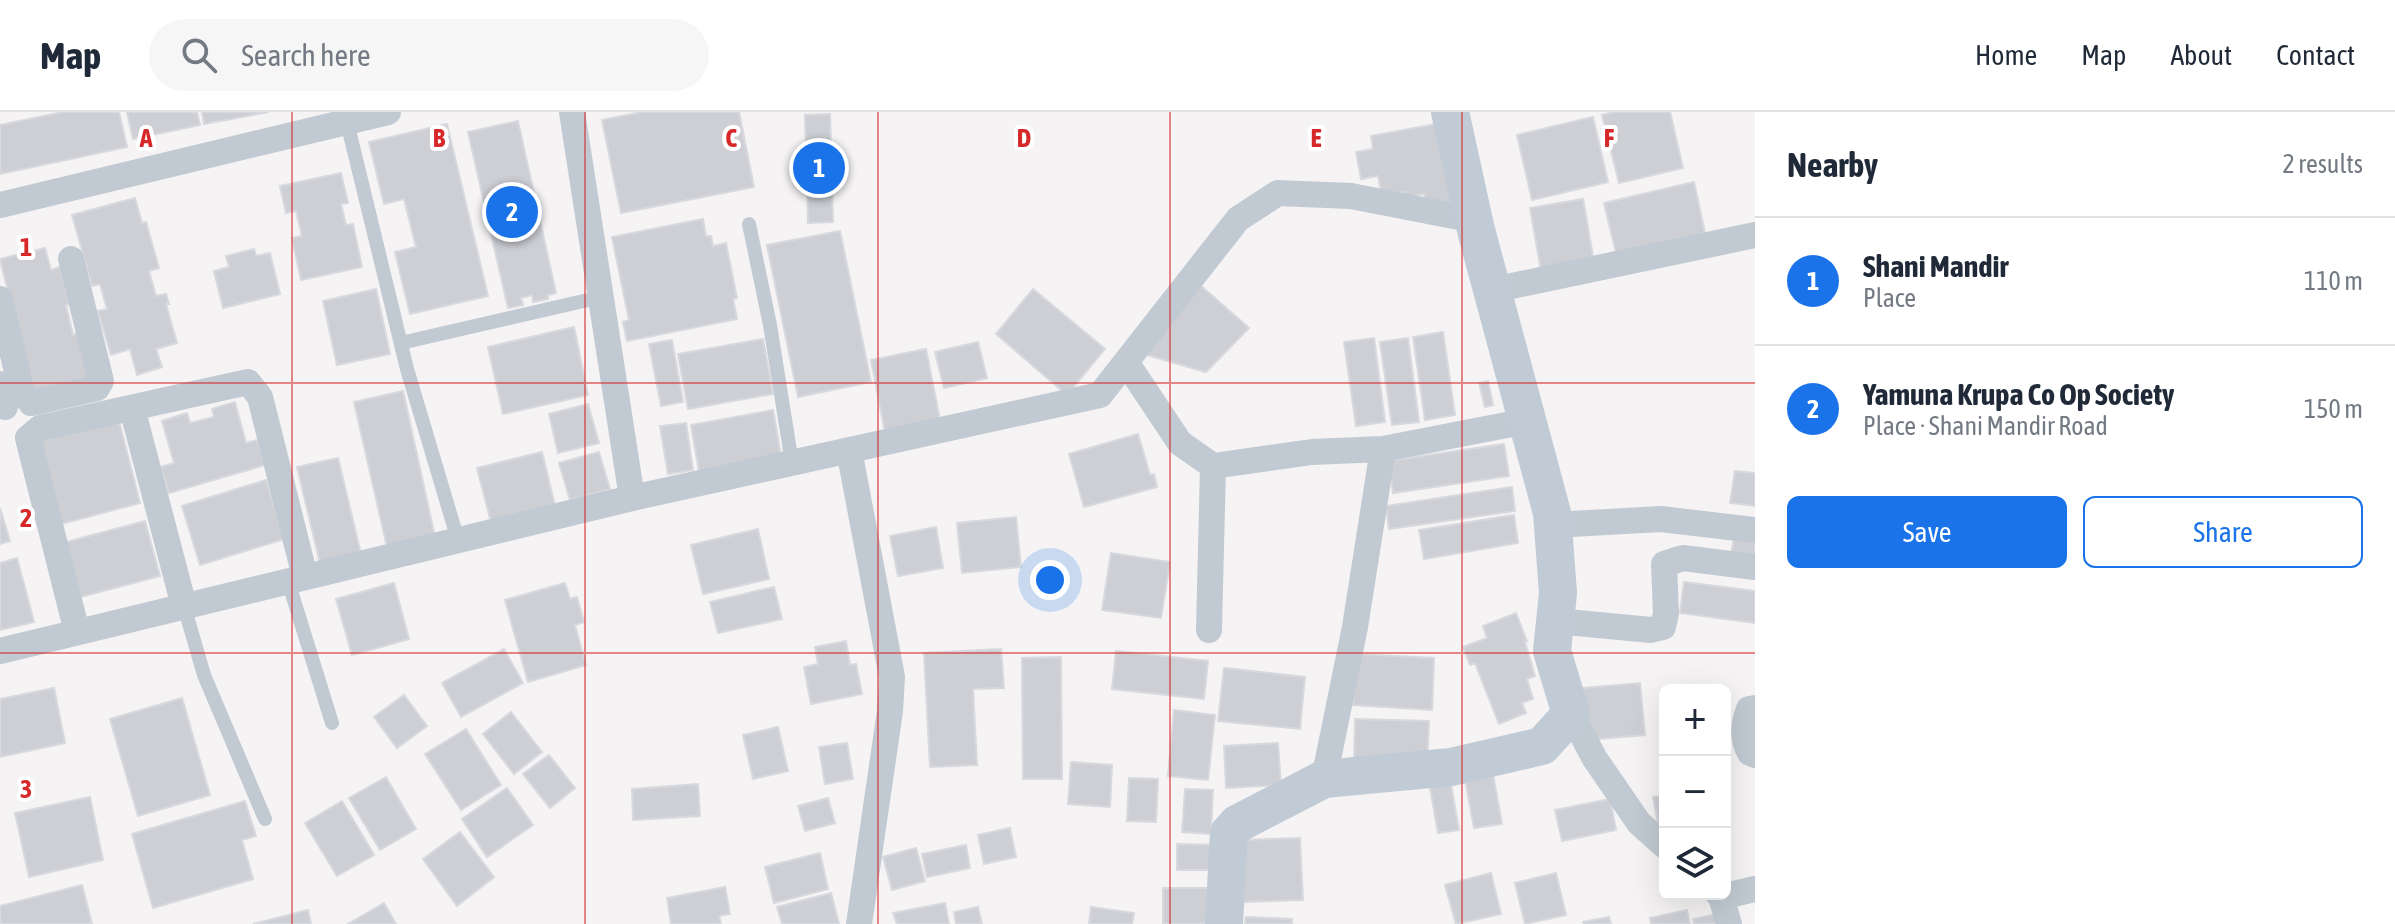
<!DOCTYPE html>
<meta charset="utf-8">
<style>
:root{--surface:#fff;--page:#f6f6f7;--text:#1f2937;--muted:#747a83;--line:#e0e1e3;--accent:#1a73e8}
body{margin:0;font-family:"Asap Condensed",sans-serif;background:var(--page);color:var(--text)}
.controls{position:absolute;right:24px;bottom:24px;display:grid;overflow:hidden;border-radius:12px;box-shadow:0 8px 32px #0002}
.controls button{width:72px;height:72px;display:grid;place-items:center;padding:0;border:0;border-bottom:2px solid var(--line);background:var(--surface);color:var(--text);font:40px sans-serif}
.you{position:absolute;left:1050px;top:468px;width:28px;height:28px;margin:-20px;border:6px solid #fff;border-radius:50%;background:#1a73e8;box-shadow:0 0 0 12px #1a73e833}
.badge{display:grid;place-items:center;width:52px;height:52px;border-radius:50%;background:var(--accent);color:#fff;font-size:26px;font-weight:700}
.pin{position:absolute;translate:-50% -50%;border:4px solid #fff;box-shadow:0 2px 8px #0006}
.list{margin:0;padding:0;list-style:none}
h2{display:flex;justify-content:space-between;align-items:center;height:104px;margin:0;padding:0 32px;font-size:34px}
h2 small{font-size:26px;font-weight:400;color:var(--muted)}
.list li{display:grid;grid-template-columns:52px 1fr auto;gap:24px;align-items:center;box-sizing:border-box;height:128px;padding:0 32px;border-top:2px solid var(--line)}
.list b{display:block;font-size:30px;white-space:nowrap}
.list p{margin:0;font-size:26px;white-space:nowrap;color:var(--muted)}
.list em{font-size:26px;font-style:normal;color:var(--muted)}
.actions{display:flex;gap:16px;padding:24px 32px}
.actions a{flex:1;padding:18px 0;border:2px solid var(--accent);border-radius:12px;text-align:center;font-size:28px;color:var(--accent)}
.actions .main{background:var(--accent);color:#fff}
.icon{flex:none;width:44px;height:44px;fill:none;stroke:currentColor;stroke-width:2;stroke-linecap:round;stroke-linejoin:round}
.map{position:relative;flex:none;width:1755px;height:812px;overflow:hidden}
header{display:flex;align-items:center;gap:48px;box-sizing:border-box;height:112px;padding:0 40px;background:var(--surface);border-bottom:2px solid var(--line)}
header strong{font-size:38px}
nav{display:flex;gap:44px;margin-inline-start:auto;font-size:28px}
.search{width:560px;height:72px;background:var(--page);display:flex;align-items:center;gap:20px;box-sizing:border-box;padding:0 28px;border-radius:44px;color:var(--muted);font-size:30px}
main{display:flex}
aside{flex:1;background:var(--surface)}
.map>svg:first-child{display:block}
.building{fill:#cdcfd5;stroke:#d7d9de;stroke-width:2}
.lines{fill:none;stroke-linecap:round;stroke-linejoin:round}
.lane{stroke:#c1cad2;stroke-width:14}
.street{stroke:#c1cad2;stroke-width:26}
.secondary{stroke:#c1cbd6;stroke-width:38}
.grid{fill:none;stroke:#d62828;stroke-width:2;stroke-opacity:0.55}
.grid-label{font-size:26px;text-anchor:middle;font-weight:bold;fill:#d62828;stroke:#fff;stroke-width:8;stroke-linejoin:round;paint-order:stroke}
</style>
<header>
<strong>Map</strong>
<div class="search"><svg class="icon" aria-label="search" viewBox="0 0 24 24"><circle cx="10" cy="10" r="6"/><path d="M15 15l6 6"/></svg>Search here</div>
<nav><a>Home</a><a>Map</a><a>About</a><a>Contact</a></nav>
</header>
<main>
<div class="map">
<svg width="1755" height="812" viewBox="0 0 1755 812">
<rect width="100%" height="100%" fill="#f5f3f3"/>
<!-- building -->
<path class="building" d="M63 0H119L127 35 0 62V13Z
M127 0H197L200 13 133 27Z
M202 0H269L204 12Z
M642 0H739L754 75 621 101 602 8Z
M1614 0H1670L1683 56 1619 71 1602 3Z
M830 2 833 110 808 111 805 3Z
M1593 5 1608 70 1532 88 1517 23Z
M518 9 556 181 548 183V187L533 190 532 183 521 186 523 193 508 196 468 20Z
M1441 11 1452 93 1427 98 1424 82 1406 85 1405 80 1382 84 1378 64 1361 67 1356 40 1373 37 1371 24Z
M447 12 488 184 410 202 395 140 416 135 404 87 384 92 369 30Z
M341 61 348 91 341 92 346 113 353 112 362 155 301 168 292 126 302 124 296 99 286 101 280 74Z
M1694 70 1705 121 1616 141 1604 91Z
M135 86 142 111 146 110 159 156 149 159 156 184 166 182 169 192H166L177 231 156 237 162 255 137 263 130 237 111 243 98 199 107 197 100 172 92 174 72 103Z
M1583 87 1594 150 1541 159 1530 96Z
M703 107 706 124H711L713 134 726 131 737 186 733 187 737 207 627 229 623 210 629 208 612 125Z
M840 119 871 270 798 285 767 133Z
M45 136 51 158 60 155 69 192 66 193 73 223 83 220 96 269 34 285 0 147Z
M254 137 256 144 270 141 280 182 223 196 214 159 229 155 226 144Z
M1199 172 1249 216 1206 260 1140 241Z
M376 177 390 242 337 253 323 189Z
M1033 177 1105 237 1067 283 996 222Z
M574 215 588 283 503 302 488 235Z
M1443 220 1455 303 1425 308 1413 225Z
M1374 226 1385 310 1356 314 1344 230Z
M1408 226 1419 310 1392 313 1380 230Z
M763 227 773 282 688 297 678 242Z
M672 228 683 290 661 294 649 232Z
M978 230 987 266 944 276 935 240Z
M926 237 940 308 885 320 871 248Z
M1488 269 1493 293 1485 295 1479 271Z
M403 279 435 425 387 435 354 290Z
M235 290 246 331 257 328 265 353 169 381 161 355 174 351 162 309 187 301 190 311 214 305 212 297Z
M588 292 599 331 558 341 549 302Z
M773 298 782 350 700 365 691 313Z
M119 309 140 391 57 413 36 330Z
M686 311 693 358 668 362 660 314Z
M1138 322 1150 363 1154 362 1157 375 1084 395 1069 342Z
M1504 332 1509 364 1393 381 1388 349Z
M542 340 557 402 493 418 477 356Z
M599 340 610 377 570 388 559 351Z
M338 346 361 442 320 451 297 355Z
M1735 359 1755 361V394L1730 391Z
M266 368 284 427 200 453 182 394Z
M1512 375 1515 399 1389 417 1386 394Z
M0 396 10 429 0 432Z
M1514 403 1518 431 1424 447 1419 418Z
M1016 405 1021 455 962 461 957 411Z
M145 409 160 464 73 487 59 432Z
M936 415 943 456 898 464 890 424Z
M758 417 769 467 703 482 691 433Z
M1735 420 1755 424V453L1730 449Z
M1111 441 1170 450 1161 506 1102 498Z
M17 446 34 510 0 518V451Z
M1684 470 1755 479V511L1680 501Z
M394 471 409 527 352 543 336 487Z
M565 471 570 487 577 485 584 510 575 513 586 553 528 570 505 488Z
M774 475 782 507 718 521 710 490Z
M1516 501 1527 529 1525 530 1535 564 1527 567 1533 587 1522 591 1526 601 1499 612 1475 551 1470 553 1463 535 1487 526 1483 514Z
M846 529 850 553 856 552 862 582 811 592 804 555 818 552 815 535Z
M504 537 523 571 461 605 442 571Z
M1001 537 1004 576 973 577 977 653 930 655 924 541Z
M1116 539 1208 549 1204 587 1112 577Z
M1355 542 1434 546 1432 598 1353 593Z
M1061 545 1062 667H1023L1022 546Z
M1224 556 1305 565 1300 617 1218 609Z
M1640 571 1645 623 1588 628 1583 576Z
M54 576 65 631 0 645V587Z
M404 583 427 614 397 636 374 605Z
M182 586 210 683 138 704 110 607Z
M1174 598 1215 603 1208 668 1168 664Z
M511 600 542 640 514 662 483 622Z
M1355 607 1429 609 1427 652 1354 650Z
M778 615 788 659 753 667 743 623Z
M466 617 501 673 461 698 425 642Z
M847 631 853 667 825 672 819 635Z
M1278 631 1281 673 1226 676 1224 634Z
M549 643 575 676 550 696 523 662Z
M1071 650 1112 653 1110 695 1068 692Z
M1493 662 1502 712 1474 716 1465 667Z
M386 665 416 717 380 738 349 686Z
M1129 666 1158 667 1156 710 1127 709Z
M1450 667 1459 718 1438 721 1429 670Z
M698 672 700 704 633 708 632 677Z
M507 676 533 713 487 745 462 707Z
M1185 677 1213 678 1211 722 1182 720Z
M1665 683V727L1661 728 1653 685Z
M90 685 103 748 29 765 15 701Z
M828 686 835 711 805 719 798 694Z
M1610 687 1616 718 1562 729 1555 698Z
M245 689 256 724 242 728 253 767 153 796 132 722Z
M342 689 374 743 337 764 305 711Z
M1010 716 1016 745 984 752 978 723Z
M460 720 494 765 457 794 423 747Z
M1300 726 1303 788 1244 790 1242 728Z
M1177 732 1219 733V758H1177Z
M966 733 970 756 927 765 922 742Z
M916 736 925 769 892 778 883 745Z
M820 741 828 777 774 791 765 755Z
M1491 761 1501 802 1456 812 1445 773Z
M1556 761 1566 803 1525 812 1515 771Z
M82 773 92 812H0V794Z
M725 775 730 802 719 804 721 812H671L667 786Z
M1163 776H1215L1214 812H1163Z
M831 781 839 812H782L777 795Z
M384 791 396 812H348Z
M945 791 949 812H897L893 801Z
M978 795 982 812H956L954 800Z
M1091 795 1134 801 1132 812H1089Z
M308 798 311 812H253Z
M1687 798 1690 812H1651L1650 806Z
M1717 802 1720 812H1694L1693 807Z
M1246 805 1292 807V812H1245Z
M1609 805 1611 812H1584L1583 810Z"/>
<g class="lines">
<!-- lane -->
<path class="lane" d="M347 10 407 257 458 428
M749 112 770 213 792 351
M401 231 601 185
M288 469 332 611
M184 494 204 563 265 707"/>
<!-- street -->
<path class="street" d="M572 0 632 386
M0 93 388 0
M1493 178 1755 123
M0 187 21 277 31 291 97 276 101 269 71 147
M1126 250 1180 331 1213 354 1312 340 1383 337 1355 515 1324 667
M0 272 5 295
M132 296 184 494
M1383 337 1527 309
M849 338 892 565 890 599 859 812
M1553 413 1661 407 1755 418
M1556 509 1651 518 1663 515 1666 501 1664 452 1683 446 1755 455
M1209 518 1213 354
M77 520 28 326 40 316 248 270 260 285 305 465
M0 539 632 386 1100 283 1238 107 1278 81 1351 84 1474 108
M1755 596 1749 597C1743 612 1742 627 1750 641L1755 643
M1571 602 1595 647 1639 711 1665 734
M1718 782 1721 785 1729 812
M1721 785 1755 777"/>
<!-- secondary -->
<path class="secondary" d="M1224 812 1229 721 1237 712 1324 667 1451 655 1542 634 1571 602 1552 539 1558 481 1552 401 1476 118 1450 0"/>
</g>
<!-- grid -->
<path class="grid" d="M292 0V812M585 0V812M878 0V812M1170 0V812M1462 0V812M0 271H1755M0 541H1755"/>
<g class="grid-label">
<text x="146" y="35">A</text>
<text x="439" y="35">B</text>
<text x="731" y="35">C</text>
<text x="1024" y="35">D</text>
<text x="1316" y="35">E</text>
<text x="1609" y="35">F</text>
<text x="26" y="144">1</text>
<text x="26" y="415">2</text>
<text x="26" y="686">3</text>
</g>
</svg>
<div class="controls">
<button>+</button>
<button>−</button>
<button><svg class="icon" aria-label="layers" viewBox="0 0 24 24"><path d="M12 4l9 5-9 5-9-5zM3 14l9 5 9-5"/></svg></button>
</div>
<div class="you"></div>
<div class="pin badge" style="left:819px;top:56px">1</div>
<div class="pin badge" style="left:512px;top:100px">2</div>
</div>
<aside>
<h2>Nearby<small>2 results</small></h2>
<ul class="list">
<li><span class="badge">1</span><div><b>Shani Mandir</b><p>Place</p></div><em>110 m</em></li>
<li><span class="badge">2</span><div><b>Yamuna Krupa Co Op Society</b><p>Place · Shani Mandir Road</p></div><em>150 m</em></li>
</ul>
<div class="actions"><a class="main">Save</a><a>Share</a></div>
</aside>
</main>
